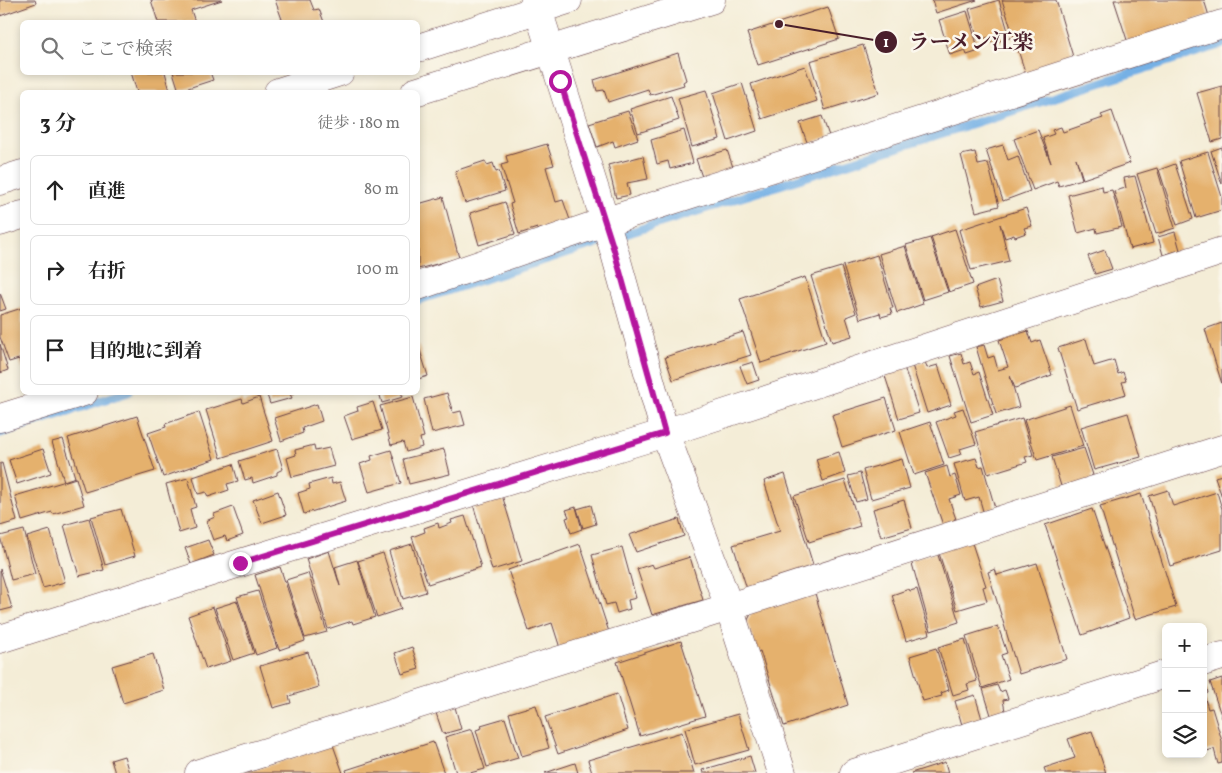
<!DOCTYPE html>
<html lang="ja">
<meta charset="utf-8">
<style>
:root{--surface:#fff;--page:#f2f2f2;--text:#222;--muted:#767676;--line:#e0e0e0}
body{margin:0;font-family:Vollkorn,"Noto Serif JP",serif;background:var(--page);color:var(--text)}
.controls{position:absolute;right:15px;bottom:15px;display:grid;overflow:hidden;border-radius:8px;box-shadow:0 2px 8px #0003}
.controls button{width:45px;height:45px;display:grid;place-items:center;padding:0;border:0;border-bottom:1px solid var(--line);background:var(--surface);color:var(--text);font:25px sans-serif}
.stop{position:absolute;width:15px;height:15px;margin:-11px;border:4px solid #b5179e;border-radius:50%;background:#fff}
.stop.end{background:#b5179e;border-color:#fff;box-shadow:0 1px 5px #0008}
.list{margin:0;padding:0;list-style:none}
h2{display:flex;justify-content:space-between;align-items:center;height:65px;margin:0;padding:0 20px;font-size:21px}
h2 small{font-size:16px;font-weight:400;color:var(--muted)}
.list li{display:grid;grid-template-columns:32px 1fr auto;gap:15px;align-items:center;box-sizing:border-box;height:70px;margin:0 10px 10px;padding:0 10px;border:1px solid var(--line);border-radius:8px}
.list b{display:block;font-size:19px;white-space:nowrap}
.list em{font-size:16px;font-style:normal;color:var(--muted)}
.icon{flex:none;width:28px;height:28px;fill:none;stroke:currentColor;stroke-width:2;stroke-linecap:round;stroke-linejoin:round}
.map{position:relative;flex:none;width:1222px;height:773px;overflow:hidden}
.search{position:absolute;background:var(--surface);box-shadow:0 2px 8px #0003;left:20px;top:20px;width:400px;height:55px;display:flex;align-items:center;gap:12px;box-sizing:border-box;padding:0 18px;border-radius:8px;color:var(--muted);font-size:19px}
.panel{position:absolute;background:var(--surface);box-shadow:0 2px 8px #0003;left:20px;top:90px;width:400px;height:305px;border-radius:8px}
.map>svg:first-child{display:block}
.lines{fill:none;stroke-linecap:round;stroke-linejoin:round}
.stream{stroke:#74b0e5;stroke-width:9}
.building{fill:#e5b16d}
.minor-casing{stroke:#643e45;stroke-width:29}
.minor{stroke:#fff;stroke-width:28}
.route{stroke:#b5179e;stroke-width:6}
.leader{fill:none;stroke:#4a1f2b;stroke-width:2}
.callout-dot{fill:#4a1f2b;stroke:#fbf7ec;stroke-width:2}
.mark-label{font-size:15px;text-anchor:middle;font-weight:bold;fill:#fff}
.callout-label{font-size:21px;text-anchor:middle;font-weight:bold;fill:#4a1f2b;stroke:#fbf7ec;stroke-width:5;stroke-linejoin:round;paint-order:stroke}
</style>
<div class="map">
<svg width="1222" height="773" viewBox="0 0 1222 773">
<rect width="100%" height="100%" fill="#fbf7ec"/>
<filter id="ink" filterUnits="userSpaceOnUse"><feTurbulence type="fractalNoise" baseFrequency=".02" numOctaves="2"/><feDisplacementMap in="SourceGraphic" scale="10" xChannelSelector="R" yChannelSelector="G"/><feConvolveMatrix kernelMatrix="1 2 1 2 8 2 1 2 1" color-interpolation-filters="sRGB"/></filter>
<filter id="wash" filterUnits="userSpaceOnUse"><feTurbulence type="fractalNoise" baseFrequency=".0096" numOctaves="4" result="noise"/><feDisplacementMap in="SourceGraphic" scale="20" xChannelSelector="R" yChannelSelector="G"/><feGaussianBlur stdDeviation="1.12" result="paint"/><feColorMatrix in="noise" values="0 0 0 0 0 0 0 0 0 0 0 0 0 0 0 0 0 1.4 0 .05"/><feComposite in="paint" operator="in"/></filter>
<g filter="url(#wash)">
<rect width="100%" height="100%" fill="#f4edd7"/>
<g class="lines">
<!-- stream -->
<path class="stream" d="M418 300 1222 44
M0 433 128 392"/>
</g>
<g id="blocks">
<!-- building -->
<path class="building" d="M0 0H35L36 3 0 16Z
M151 0H222L191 10 195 22H158Z
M275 0H310L314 10 319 9 324 22H283Z
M932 0H977L936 13Z
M999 0 1010 38 992 43 990 37 978 40 969 9Z
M1002 0H1056L1074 60 1026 75Z
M1114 0H1204L1209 16 1128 43Z
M828 7 839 39 758 65 747 33Z
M967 11 979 51 967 55 965 50 950 55 939 20Z
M863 45 879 93 825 110 810 61Z
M678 53 686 80 683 82 684 85 650 95 648 89 608 102 604 90 597 91 594 80Z
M805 66 817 101 762 119 751 84Z
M131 72H165L170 91 166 92H137Z
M173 72H210L213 80 179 91Z
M742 83 757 131 728 141 713 93Z
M1222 86V139L1212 142 1197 93Z
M706 90 720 139 692 147 678 98Z
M671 96 679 120 638 133 630 109Z
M628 111 638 139 615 147 613 141 597 147 589 123Z
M1112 111 1130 163 1083 179 1076 158 1082 179 1059 186 1057 181 1033 190 1014 139 1038 130 1051 163 1043 138 1054 134 1052 130 1061 127 1063 132 1103 118 1101 115Z
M822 116 829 136 808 145 800 123Z
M684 130 693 163 670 169 668 161 657 164 651 140Z
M547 144 554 165 546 167 556 202 563 200 570 220 537 230V228L519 234 510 204 513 203 501 165 508 163 506 156Z
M1003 145 1008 160 1018 156 1030 191 1003 201 986 150Z
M1222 147V184L1211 151Z
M727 150 734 170 703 180 696 159Z
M975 152 978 165 988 163 999 206 976 212 961 155Z
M1208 152 1222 197V210L1196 218 1179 161Z
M643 156 648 179 627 183 630 195 616 198 608 165Z
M485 161 487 165 493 163 496 172 499 171 505 191 465 203 455 171Z
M1175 164 1193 219 1177 225 1159 170Z
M1157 168 1175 228 1156 234 1137 174Z
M1135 176 1153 243 1130 249 1114 191 1126 188 1124 178Z
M1102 186 1103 192 1112 190 1122 227 1097 233 1096 228 1078 233 1068 195Z
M443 197 459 258 418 269V204Z
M505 202 515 234 479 245 470 213Z
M1026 208 1032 226 1024 228 1026 233 1015 237 1014 235 1005 238 1000 224 1009 261 971 270 959 230Z
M955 229 973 284 949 292 931 237Z
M1175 232 1180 250 1163 255 1158 237Z
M930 238 948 292 923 300 906 245Z
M905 246 923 304 897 313 879 254Z
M1105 250 1112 269 1095 274 1088 256Z
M877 255 893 308H890L892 314 881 317 880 313 860 319 843 266Z
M841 267 856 313 846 317 852 336 832 342 811 276Z
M805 277 826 342 761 363 740 299Z
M997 280 1003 301 981 307 975 288Z
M0 293 6 309 0 311Z
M22 308V369L19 359 9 362 0 337V315Z
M1222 323V384L1205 329Z
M1028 331 1032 343 1040 340 1052 375 1015 388 1010 376 1019 407 996 414 976 347 984 345 988 358 994 356 998 370 1008 367 999 340Z
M743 332 751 355 673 380 665 357Z
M1086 339 1094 366 1114 360 1118 374 1123 372 1126 381 1122 382 1126 394 1077 409 1058 348Z
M0 344 8 370 0 373Z
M418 344 428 376 418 379Z
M961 353 964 364 970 362 974 374 979 372 993 415 971 422 950 356Z
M925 361 927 368 938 365 951 405 927 413 912 365Z
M753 362 759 380 747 384 740 366Z
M904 367 919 413 899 419 884 373Z
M266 392H294V393L290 394 292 398 270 404Z
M379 392H401L403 397 382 403Z
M447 393 453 413 461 411 465 425 432 433 424 399Z
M259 397 273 441 221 458 206 410 242 399 243 403Z
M413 397 424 437 420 438 422 447 406 452 403 442 391 445 380 406Z
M886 398 896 430 842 447 832 415Z
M373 402 382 430 352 439 344 416 358 411 357 407Z
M317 404 322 421 302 428 303 433 281 441 274 418Z
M1070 405 1083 446 1037 460 1024 420Z
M963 408 976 444 960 449 962 454 949 458 936 422 956 415 954 411Z
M199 412 214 459 163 477 148 433 166 427 165 424Z
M1128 413 1141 457 1094 470 1081 427Z
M137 416 155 471 85 492 68 438Z
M1022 418 1033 455 1025 457 1027 462 988 474 975 432Z
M930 422 944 465 914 475 900 432Z
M63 439 75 477 64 481 52 442Z
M314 445 315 451 329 448 334 466 292 477 287 458 296 455 295 450Z
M1084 448 1093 475 1091 476 1092 481 1073 487 1072 483 1061 486 1052 457Z
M43 449 51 473 17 484 9 460Z
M277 449 283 469 277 472V475L253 483 252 478 245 480 239 461Z
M444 449 450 474 409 484 403 459Z
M391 450 401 483 369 492 360 464 372 460 371 456Z
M839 452 845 473 823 481 816 459Z
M976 458 979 467 983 466 995 508 983 511 979 497 965 501 954 464Z
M902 459 910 488 871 499 863 470Z
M2 463 17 521 0 526V464Z
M233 464 238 481 227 484 229 490 208 497 206 492 198 494 193 477Z
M947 466 950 477 955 475 961 495 949 499 956 519H954L956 524 944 528 925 473Z
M860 473 867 499 856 502 848 476Z
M785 474 814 568 747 589 733 545 780 531 764 481Z
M1222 475V497L1215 477Z
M76 478 84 505 53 514 52 512 22 521 15 496Z
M188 478 196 507 190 509 195 528 179 533 166 484Z
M331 478 332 484 340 482 346 501 304 514 298 493 310 489 309 484Z
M845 480 860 526 809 542 794 496Z
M1168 490 1173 506 1217 492 1222 509V550L1170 566 1149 496Z
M278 491 286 515 262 523 253 500Z
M1141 494 1176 607 1135 619 1100 506Z
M502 495 522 561 492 570 473 504Z
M904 500 912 528 881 537 873 509Z
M591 505 596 524 583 528 577 509Z
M233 507 243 535 227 541 225 536 213 540 206 521 215 517 214 514Z
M576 507 582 529 571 533 566 518 569 517 566 510Z
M121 509 135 556 105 565 91 517Z
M1092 509 1129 618 1082 635 1045 525Z
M465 516 481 567 428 584 412 537 425 532 424 528 438 523 439 528 452 523 451 520Z
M89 518 104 570 79 576 64 525Z
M679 519 684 536 636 552 629 535Z
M24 530 35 574 11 580 0 536Z
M50 530 65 582 43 588 27 537Z
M208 540 214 555 191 564 185 548Z
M971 540 986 586 983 587 987 601 957 610 938 550Z
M412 544 426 592 403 599 389 551Z
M580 544 609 632 560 648 552 623 529 631 508 570Z
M622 547 636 598 628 600 630 609 617 613 614 603 606 605 592 555Z
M329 551 340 586 335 567 357 560 375 617 353 624 352 621 328 629 306 559Z
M937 552 959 622 931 631 911 560Z
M383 553 401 609 377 617 358 561Z
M690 557 703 600 652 615 637 569 652 564 654 568Z
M1037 563 1067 659 1019 674 988 572 995 569 997 575Z
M280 567 305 641 279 650 255 575Z
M0 569 12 608 0 611Z
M308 573 327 632 305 638 286 580Z
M909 589 910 591 917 589 930 634 906 641 892 595Z
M814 590 848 705 784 726 760 651 757 652 747 622 754 608Z
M258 591 277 648 256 655 237 597Z
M237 601 254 653 233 660 215 608Z
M213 607 231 661 206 669 188 616Z
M998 626 1007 653 1001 655 1009 679 982 688 966 636Z
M965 639 977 681 967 684 969 690 953 695 938 647Z
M681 641 705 716 640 736 617 662Z
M412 647 419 669 402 674 395 653Z
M936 648 949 690 941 693 942 696 923 701 910 656Z
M308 652 319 687 289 696 291 703 273 708 260 666Z
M153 654 164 690 123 703 112 666Z
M1222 678V718L1210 682Z
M1204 679 1208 693 1204 695 1208 709 1212 708 1222 741V763L1218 764 1214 749 1203 752Z
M997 685 1000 692 1005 690 1008 699 1003 700 1005 711 991 715 983 689Z
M617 694 628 730 558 754 545 717Z
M975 695 982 719 962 725 955 701Z
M536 705 549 748 522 756 509 713Z
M455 707 461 729 443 734 436 713Z
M738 714 749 750 695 765 685 729Z
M505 718 518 758 487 767 476 730 482 728 481 725Z
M472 729 485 769 470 773H456L445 737Z
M1092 731 1106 773H1046L1044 768 1075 758 1068 739Z
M682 732 694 773H592L588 760Z
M433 742 444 773H347L346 770Z
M333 745 343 773H245Z
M124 756 129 773H115L111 760Z
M750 756 755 773H703L702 770Z
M945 762 948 773H911Z
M575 763 578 773H545Z"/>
</g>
</g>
<g filter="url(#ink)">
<use href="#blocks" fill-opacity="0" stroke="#643e45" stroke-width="1"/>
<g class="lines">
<!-- minor casing -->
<g class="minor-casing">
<path id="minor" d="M535 0 614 250 665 433 729 607 782 773
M418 48 568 0
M278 92 340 72
M415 92 711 0
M0 181 22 174
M0 222 22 215
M418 286 604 222 1222 24
M0 418 84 392
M0 639 240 563 665 433 1222 251
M1203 662 1222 656
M199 773 729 607 1222 449
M854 773 1166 674"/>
</g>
<!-- minor -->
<use href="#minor" class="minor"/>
</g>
</g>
<g class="lines" filter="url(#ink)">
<!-- route -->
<path class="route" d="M240 563 665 433 614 250 560 81"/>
</g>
<!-- callouts -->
<path class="leader" d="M779 24L886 42"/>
<g class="callout-dot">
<circle cx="779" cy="24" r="5"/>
<circle cx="886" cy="42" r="12"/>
</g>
<g class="mark-label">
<text x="886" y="47">1</text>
</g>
<g class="callout-label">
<text x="971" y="49">ラーメン江楽</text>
</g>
</svg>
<div class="controls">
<button>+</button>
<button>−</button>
<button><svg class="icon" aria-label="layers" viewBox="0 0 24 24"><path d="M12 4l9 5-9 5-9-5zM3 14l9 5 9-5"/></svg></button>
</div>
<div class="stop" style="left:560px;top:81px"></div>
<div class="stop end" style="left:240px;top:563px"></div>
<div class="search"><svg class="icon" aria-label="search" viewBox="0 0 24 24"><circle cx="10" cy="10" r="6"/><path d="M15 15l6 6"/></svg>ここで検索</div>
<section class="panel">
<h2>3 分<small>徒歩 · 180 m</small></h2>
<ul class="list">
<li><svg class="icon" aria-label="ahead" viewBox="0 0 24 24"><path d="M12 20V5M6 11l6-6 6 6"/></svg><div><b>直進</b></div><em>80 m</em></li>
<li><svg class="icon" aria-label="right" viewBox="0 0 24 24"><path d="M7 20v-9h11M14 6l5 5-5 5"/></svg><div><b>右折</b></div><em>100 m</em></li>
<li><svg class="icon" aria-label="arrive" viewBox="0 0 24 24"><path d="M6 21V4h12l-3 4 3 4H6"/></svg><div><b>目的地に到着</b></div></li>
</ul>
</section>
</div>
